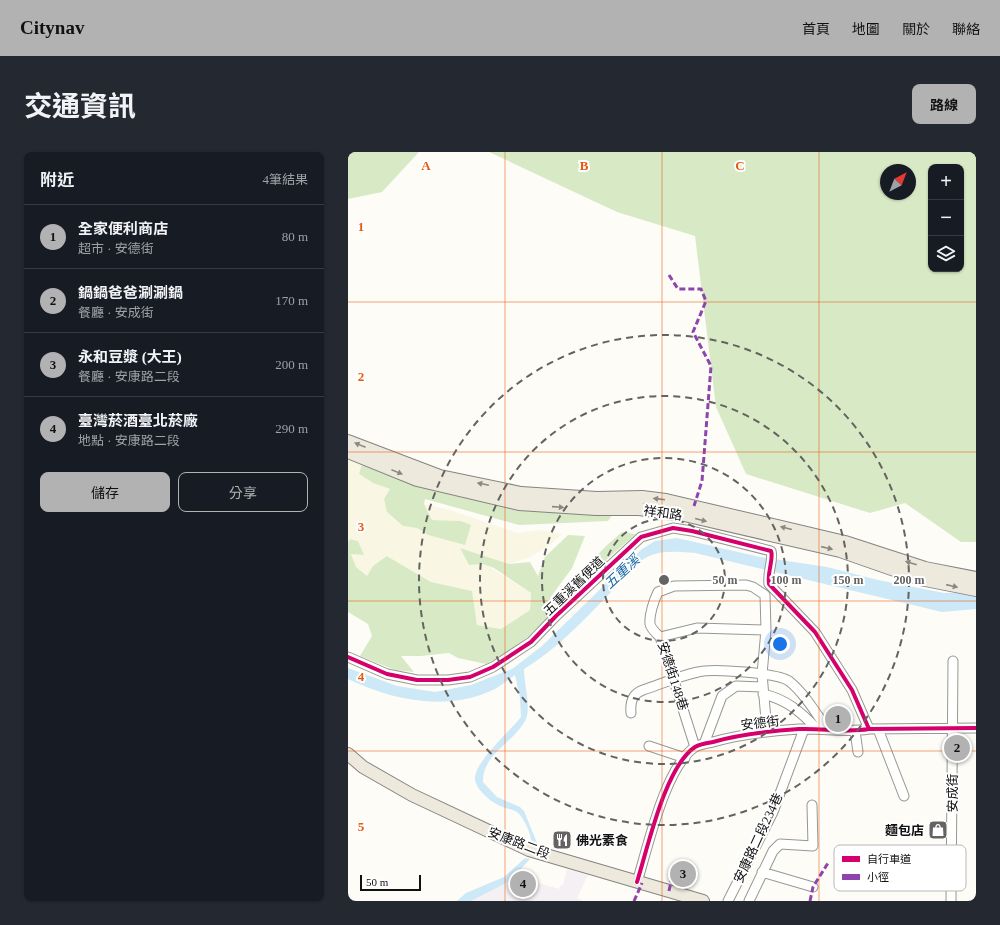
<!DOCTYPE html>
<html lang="zh-TW">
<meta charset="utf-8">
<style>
:root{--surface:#171b24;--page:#242831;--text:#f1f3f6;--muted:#9ea1a6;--line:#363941;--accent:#b2b2b3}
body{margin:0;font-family:"Times New Roman","Noto Sans TC",serif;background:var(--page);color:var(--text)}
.controls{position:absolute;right:12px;top:12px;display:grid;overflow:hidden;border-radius:8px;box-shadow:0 1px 3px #0004}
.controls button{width:36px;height:36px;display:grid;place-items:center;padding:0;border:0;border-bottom:1px solid var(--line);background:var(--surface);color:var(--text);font:20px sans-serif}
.compass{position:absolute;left:532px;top:12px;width:36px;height:36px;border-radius:50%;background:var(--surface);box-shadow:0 1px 3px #0004;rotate:42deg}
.scale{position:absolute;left:12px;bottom:10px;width:61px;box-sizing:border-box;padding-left:4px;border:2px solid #111;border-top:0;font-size:11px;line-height:14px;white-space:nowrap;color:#111;-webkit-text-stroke:3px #fff;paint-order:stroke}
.you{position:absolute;left:432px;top:492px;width:14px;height:14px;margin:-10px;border:3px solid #fff;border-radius:50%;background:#1a73e8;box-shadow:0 0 0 6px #1a73e833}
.badge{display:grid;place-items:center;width:26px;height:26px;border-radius:50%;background:var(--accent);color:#111;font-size:13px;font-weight:700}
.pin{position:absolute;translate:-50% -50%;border:2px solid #fff;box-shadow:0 1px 4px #0006}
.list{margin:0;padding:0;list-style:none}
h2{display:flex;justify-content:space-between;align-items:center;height:52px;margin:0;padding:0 16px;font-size:17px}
h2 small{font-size:13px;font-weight:400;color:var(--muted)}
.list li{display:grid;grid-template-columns:26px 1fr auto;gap:12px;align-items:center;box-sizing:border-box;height:64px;padding:0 16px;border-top:1px solid var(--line)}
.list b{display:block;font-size:15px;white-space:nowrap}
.list p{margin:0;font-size:13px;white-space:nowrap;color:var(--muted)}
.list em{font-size:13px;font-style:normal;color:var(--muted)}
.actions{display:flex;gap:8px;padding:12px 16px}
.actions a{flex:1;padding:9px 0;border:1px solid var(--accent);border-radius:8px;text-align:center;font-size:14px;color:var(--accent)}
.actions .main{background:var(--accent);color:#111}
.icon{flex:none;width:22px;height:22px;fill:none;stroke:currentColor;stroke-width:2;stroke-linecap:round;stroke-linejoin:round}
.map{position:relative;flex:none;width:628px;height:749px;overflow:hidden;border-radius:8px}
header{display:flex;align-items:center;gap:24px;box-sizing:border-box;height:56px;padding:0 20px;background:var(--accent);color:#111}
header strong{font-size:19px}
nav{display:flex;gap:22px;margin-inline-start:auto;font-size:14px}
.intro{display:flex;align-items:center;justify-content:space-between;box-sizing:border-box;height:96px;padding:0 24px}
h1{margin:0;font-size:28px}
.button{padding:10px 18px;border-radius:8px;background:var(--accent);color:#111;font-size:14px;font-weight:700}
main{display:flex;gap:24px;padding:0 24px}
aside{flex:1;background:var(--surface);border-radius:8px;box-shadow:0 1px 3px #0004}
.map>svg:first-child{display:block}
.industrial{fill:#f5f0f3}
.farmland{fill:#f9f7e4}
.forest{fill:#d8eac5;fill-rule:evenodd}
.water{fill:#cde8f7}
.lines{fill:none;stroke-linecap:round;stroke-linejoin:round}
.minor-casing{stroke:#979795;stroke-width:11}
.major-casing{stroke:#858482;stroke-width:14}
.minor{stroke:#fffffe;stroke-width:9}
.major{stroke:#ede9dc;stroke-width:12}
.quiet{stroke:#8e44ad;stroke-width:3;stroke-dasharray:6 3;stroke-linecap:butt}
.cycleway-casing{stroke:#fff;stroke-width:6}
.cycleway{stroke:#d6006c;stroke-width:4}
.oneway{fill:#8a8881}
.grid{fill:none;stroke:#e8590c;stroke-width:1;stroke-opacity:0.55}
.ring{fill:none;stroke:#646362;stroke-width:2;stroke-dasharray:7 5}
.labels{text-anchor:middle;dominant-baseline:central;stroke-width:4;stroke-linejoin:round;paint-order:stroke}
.street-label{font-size:13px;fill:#111;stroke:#fff}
.poi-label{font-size:13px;font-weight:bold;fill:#111;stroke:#fff;text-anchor:end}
.water-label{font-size:14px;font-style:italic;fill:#1768a6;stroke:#fff}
.key{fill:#fff;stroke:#b8b8b8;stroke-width:1}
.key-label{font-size:11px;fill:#111}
.grid-label{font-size:13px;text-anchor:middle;font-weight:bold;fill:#e8590c;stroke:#fff;stroke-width:4;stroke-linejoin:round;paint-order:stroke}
.centre{fill:#646362;stroke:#fff;stroke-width:2}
.ring-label{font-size:12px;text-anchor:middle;font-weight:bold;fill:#646362;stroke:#fff;stroke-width:4;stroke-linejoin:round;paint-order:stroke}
</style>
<header>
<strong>Citynav</strong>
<nav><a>首頁</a><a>地圖</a><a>關於</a><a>聯絡</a></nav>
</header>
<div class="intro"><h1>交通資訊</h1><a class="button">路線</a></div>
<main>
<aside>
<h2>附近<small>4筆結果</small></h2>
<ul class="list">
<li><span class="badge">1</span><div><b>全家便利商店</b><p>超市 · 安德街</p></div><em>80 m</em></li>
<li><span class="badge">2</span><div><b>鍋鍋爸爸涮涮鍋</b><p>餐廳 · 安成街</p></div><em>170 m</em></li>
<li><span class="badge">3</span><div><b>永和豆漿 (大王)</b><p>餐廳 · 安康路二段</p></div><em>200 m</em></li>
<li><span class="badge">4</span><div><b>臺灣菸酒臺北菸廠</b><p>地點 · 安康路二段</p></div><em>290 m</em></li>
</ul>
<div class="actions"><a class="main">儲存</a><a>分享</a></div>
</aside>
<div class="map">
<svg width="628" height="749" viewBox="0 0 628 749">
<rect width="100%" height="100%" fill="#fdfcf7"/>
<!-- industrial -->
<path class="industrial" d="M219 717 240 723 229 746 235 749H123L158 731 171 721 181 724V728L211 737 213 733H215Z"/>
<!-- farmland -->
<path class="farmland" d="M0 306 14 312 11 322 25 331 42 337 55 374 69 376 80 383 113 369 84 368 76 352 102 358 169 381 191 378 214 382 203 392 183 405 161 412 112 396 183 441 182 458 153 477 129 473 123 439 83 430 40 404 20 425 8 415 3 402 16 403 10 389 2 387 0 390Z"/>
<!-- forest -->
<path class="forest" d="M0 0H71L34 40 0 47Z
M141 0H628V390H613L557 351 522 361 398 322 368 255 347 84 269 60ZM583 15H613V117H583ZM538 18H562V42H538Z
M14 312 103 343 153 353 261 363 263 365 260 369 171 373 77 347 76 352 84 368 113 369 123 373 117 393 80 383 69 376 55 374 39 360 36 347 42 337 25 331 11 322Z
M274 380 288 382 260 406 180 485 156 502 138 512 110 506 101 501 73 504H53L66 520 47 518 12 504 24 484 20 472 0 460V390L2 387 10 389 16 403 3 402 8 415 19 424 25 414 39 404 83 430 124 439 129 473 153 477 182 458 183 441 146 416 135 412 121 413 112 396 161 412 182 410 190 424 197 405 220 383 237 384 224 416 202 446 205 449 258 394Z"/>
<!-- water -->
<path class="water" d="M329 386 412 405 479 415 530 428 596 441 628 440V457L594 460 347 401C331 400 316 398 301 404 286 411 274 428 263 440 237 467 208 498 176 517 176 531 183 555 178 567 167 590 134 602 135 630L149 645 172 655 176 659 189 691 183 690C184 683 175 664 169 660 165 657 159 657 155 655 145 652 129 639 127 628 125 611 162 579 173 565L172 546 167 523C161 527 154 533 147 537 100 560 46 549 0 527V516L49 534 87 540 123 533 164 517 194 494 279 411 294 397 307 389Z
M177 706 182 707 169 721 170 722 158 731 123 749H109L118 741 156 725Z"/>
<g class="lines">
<!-- minor casing -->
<g class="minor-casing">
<path id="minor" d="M312 485 349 476 418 478
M0 505 39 522 69 528H100L122 525 145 515 183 490 208 464 293 385 325 376 344 379 423 399C426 407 419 420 421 432L467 480 504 538 521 577
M415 542C438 547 453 560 469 577
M283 561C282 550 284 542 295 538 313 532 331 524 350 520 364 516 430 521 441 529 456 541 468 561 479 577
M530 577 556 644
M507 579 510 600
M356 592 374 544 388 534 414 535
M301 594 337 606
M347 595 312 485C308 481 303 477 302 472 301 463 306 448 310 440L326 434 398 433 405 435 417 443 418 478 414 522 419 579
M414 720 465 735
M289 730C300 695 317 615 347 595 352 592 359 591 365 590 393 582 422 579 451 577 475 576 498 581 521 577L628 576
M380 749 425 660 456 577
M401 749 425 699 432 692 465 694 464 653
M603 749 605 509"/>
</g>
<!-- major casing -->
<g class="major-casing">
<path id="major" d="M0 289 92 324 173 341 249 346 294 345 318 348 497 390 577 416 628 426
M0 300 69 328 171 352 248 357H291L336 363 492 399 572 427 628 438
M0 602 15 615 64 643 181 698 355 749"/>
</g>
<!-- minor -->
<use href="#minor" class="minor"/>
<!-- major -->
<use href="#major" class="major"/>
<!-- quiet -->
<path class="quiet" d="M321 123 330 137H353L358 149 345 180 363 214 354 329 346 354
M321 739 324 725
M286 749 294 731
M462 749 465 735 480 711"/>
<!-- cycleway casing -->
<g class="cycleway-casing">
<path id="cycleway" d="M0 505 39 522 69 528H100L122 525 145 515 183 490 208 464 293 385 325 376 344 379 423 399C426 407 419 420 421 432L467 480 504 538 521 577
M289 730C300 695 317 615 347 595 352 592 359 591 365 590 393 582 422 579 451 577 475 576 498 581 521 577L628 576"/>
</g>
<!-- cycleway -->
<use href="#cycleway" class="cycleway"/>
</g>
<!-- one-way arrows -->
<defs><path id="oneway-solid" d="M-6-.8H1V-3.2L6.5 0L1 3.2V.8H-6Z"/></defs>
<g class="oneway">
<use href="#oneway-solid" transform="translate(12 293) rotate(-158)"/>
<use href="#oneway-solid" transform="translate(49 320) rotate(22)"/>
<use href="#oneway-solid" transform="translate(135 332) rotate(-168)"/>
<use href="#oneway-solid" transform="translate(311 347) rotate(-173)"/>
<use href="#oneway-solid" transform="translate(210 355) rotate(4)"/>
<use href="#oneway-solid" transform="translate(353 368) rotate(14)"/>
<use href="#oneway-solid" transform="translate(438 376) rotate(-166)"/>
<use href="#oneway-solid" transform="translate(479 396) rotate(13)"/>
<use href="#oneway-solid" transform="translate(563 411) rotate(-162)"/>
<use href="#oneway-solid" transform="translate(604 434) rotate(13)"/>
</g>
<!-- grid -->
<path class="grid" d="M157 0V749M314 0V749M471 0V749M0 150H628M0 300H628M0 449H628M0 599H628"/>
<!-- distance rings -->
<g class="ring">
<circle cx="316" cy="428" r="61"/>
<circle cx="316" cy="428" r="122"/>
<circle cx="316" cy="428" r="184"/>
<circle cx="316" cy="428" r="245"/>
</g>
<!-- icons -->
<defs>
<g id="shop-square" transform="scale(1)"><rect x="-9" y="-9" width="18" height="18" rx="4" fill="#646362" stroke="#fff"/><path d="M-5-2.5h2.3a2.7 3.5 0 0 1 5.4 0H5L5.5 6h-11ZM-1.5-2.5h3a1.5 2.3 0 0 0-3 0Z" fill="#fff"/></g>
<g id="restaurant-square" transform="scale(1)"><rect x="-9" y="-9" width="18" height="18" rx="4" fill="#646362" stroke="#fff"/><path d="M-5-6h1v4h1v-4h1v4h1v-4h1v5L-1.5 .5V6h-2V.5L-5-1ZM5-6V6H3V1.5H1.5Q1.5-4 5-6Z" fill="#fff"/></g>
</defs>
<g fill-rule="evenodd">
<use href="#shop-square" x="590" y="678"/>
<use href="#restaurant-square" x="214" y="688"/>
</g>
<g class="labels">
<!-- street labels -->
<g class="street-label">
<text transform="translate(315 361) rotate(8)">祥和路</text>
<text transform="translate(226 434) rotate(-44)">五重溪舊便道</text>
<text transform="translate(325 524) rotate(72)">安德街148巷</text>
<text transform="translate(412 571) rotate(-7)">安德街</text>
<text transform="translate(604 641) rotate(-90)">安成街</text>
<text transform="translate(410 686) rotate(-65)">安康路二段234巷</text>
<text transform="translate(171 691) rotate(21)">安康路二段</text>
</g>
<!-- poi labels -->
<g class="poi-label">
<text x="576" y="678">麵包店</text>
<text x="228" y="688" text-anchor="start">佛光素食</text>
</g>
<!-- water labels -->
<g class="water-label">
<text transform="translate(274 420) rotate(-43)">五重溪</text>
</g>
</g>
<!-- legend -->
<rect x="486" y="693" width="132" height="46" rx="6" class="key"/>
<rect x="494" y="704" width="18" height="6" fill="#d6006c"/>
<rect x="494" y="722" width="18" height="6" fill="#8e44ad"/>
<g class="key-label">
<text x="519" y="711">自行車道</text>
<text x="519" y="729">小徑</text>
</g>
<g class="grid-label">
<text x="78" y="18">A</text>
<text x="236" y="18">B</text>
<text x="392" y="18">C</text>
<text x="13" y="79">1</text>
<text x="13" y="229">2</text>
<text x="13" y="379">3</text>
<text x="13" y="529">4</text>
<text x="13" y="679">5</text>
</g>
<circle cx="316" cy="428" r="6" class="centre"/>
<g class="ring-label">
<text x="377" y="432">50 m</text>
<text x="438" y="432">100 m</text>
<text x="500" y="432">150 m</text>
<text x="561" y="432">200 m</text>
</g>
</svg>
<div class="controls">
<button>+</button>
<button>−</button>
<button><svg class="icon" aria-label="layers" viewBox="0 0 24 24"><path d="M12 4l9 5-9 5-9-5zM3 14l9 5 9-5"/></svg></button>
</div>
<svg class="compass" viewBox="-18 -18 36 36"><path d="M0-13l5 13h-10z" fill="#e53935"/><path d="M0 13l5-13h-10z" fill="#9ea1a6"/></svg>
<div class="scale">50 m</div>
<div class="you"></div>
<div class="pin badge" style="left:490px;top:567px">1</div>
<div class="pin badge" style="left:609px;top:596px">2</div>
<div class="pin badge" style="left:335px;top:722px">3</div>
<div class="pin badge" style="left:175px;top:732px">4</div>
</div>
</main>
